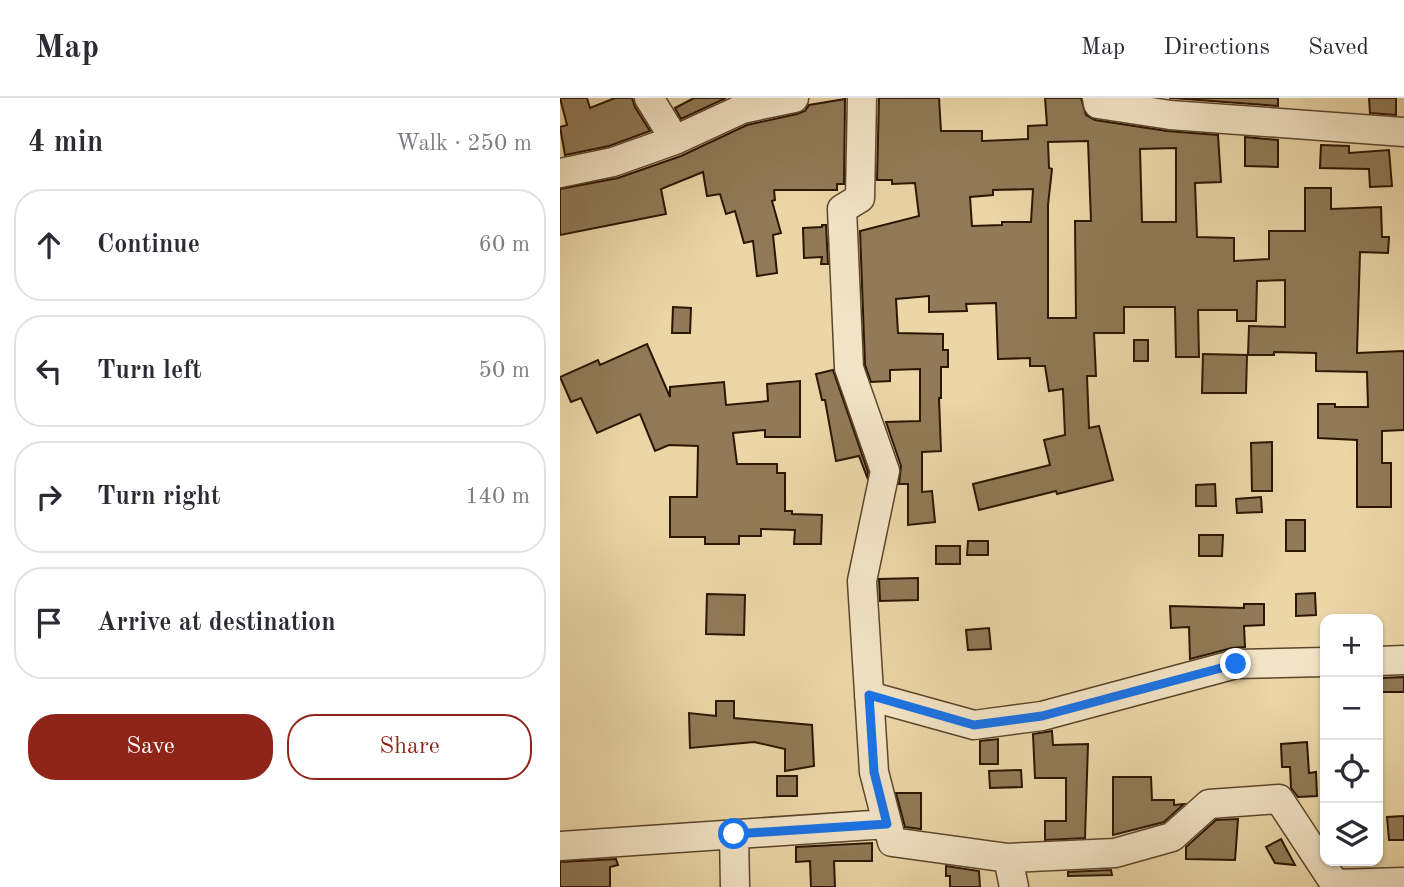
<!DOCTYPE html>
<meta charset="utf-8">
<style>
:root{--surface:#fff;--page:#f7f7f7;--text:#2b2b33;--muted:#7c7c81;--line:#e1e1e2;--accent:#8f2418}
body{margin:0;font-family:"Old Standard TT",serif;background:var(--page);color:var(--text)}
.controls{position:absolute;right:21px;bottom:21px;display:grid;overflow:hidden;border-radius:14px;box-shadow:0 2px 5px #0004}
.controls button{width:63px;height:63px;display:grid;place-items:center;padding:0;border:0;border-bottom:2px solid var(--line);background:var(--surface);color:var(--text);font:35px sans-serif}
.stop{position:absolute;width:21px;height:21px;margin:-16px;border:5px solid #1a73e8;border-radius:50%;background:#fff}
.stop.end{background:#1a73e8;border-color:#fff;box-shadow:0 2px 7px #0008}
.list{margin:0;padding:0;list-style:none}
h2{display:flex;justify-content:space-between;align-items:center;height:91px;margin:0;padding:0 28px;font-size:30px}
h2 small{font-size:23px;font-weight:400;color:var(--muted)}
.list li{display:grid;grid-template-columns:46px 1fr auto;gap:21px;align-items:center;box-sizing:border-box;height:112px;margin:0 14px 14px;padding:0 14px;border:2px solid var(--line);border-radius:28px}
.list b{display:block;font-size:26px;white-space:nowrap}
.list em{font-size:23px;font-style:normal;color:var(--muted)}
.actions{display:flex;gap:14px;padding:21px 28px}
.actions a{flex:1;padding:16px 0;border:2px solid var(--accent);border-radius:28px;text-align:center;font-size:24px;color:var(--accent)}
.actions .main{background:var(--accent);color:#fff}
.icon{flex:none;width:38px;height:38px;fill:none;stroke:currentColor;stroke-width:2;stroke-linecap:round;stroke-linejoin:round}
.map{position:relative;flex:none;width:844px;height:789px;overflow:hidden}
header{display:flex;align-items:center;gap:42px;box-sizing:border-box;height:98px;padding:0 35px;background:var(--surface);border-bottom:2px solid var(--line)}
header strong{font-size:33px}
nav{display:flex;gap:38px;margin-inline-start:auto;font-size:24px}
main{display:flex}
aside{flex:1;background:var(--surface)}
.map>svg:first-child{display:block}
.building{fill:#907a57;stroke:#2d1600;stroke-width:2;fill-rule:evenodd}
.lines{fill:none;stroke-linecap:round;stroke-linejoin:round}
.minor-casing{stroke:#5c462a;stroke-width:31}
.minor{stroke:#f2e4c6;stroke-width:28}
.route{stroke:#1a73e8;stroke-width:9}
</style>
<header>
<strong>Map</strong>
<nav><a>Map</a><a>Directions</a><a>Saved</a></nav>
</header>
<main>
<aside>
<h2>4 min<small>Walk · 250 m</small></h2>
<ul class="list">
<li><svg class="icon" aria-label="ahead" viewBox="0 0 24 24"><path d="M12 20V5M6 11l6-6 6 6"/></svg><div><b>Continue</b></div><em>60 m</em></li>
<li><svg class="icon" aria-label="left" viewBox="0 0 24 24"><path d="M17 20v-9H6M10 6l-5 5 5 5"/></svg><div><b>Turn left</b></div><em>50 m</em></li>
<li><svg class="icon" aria-label="right" viewBox="0 0 24 24"><path d="M7 20v-9h11M14 6l5 5-5 5"/></svg><div><b>Turn right</b></div><em>140 m</em></li>
<li><svg class="icon" aria-label="arrive" viewBox="0 0 24 24"><path d="M6 21V4h12l-3 4 3 4H6"/></svg><div><b>Arrive at destination</b></div></li>
</ul>
<div class="actions"><a class="main">Save</a><a>Share</a></div>
</aside>
<div class="map">
<svg width="844" height="789" viewBox="0 0 844 789">
<rect width="100%" height="100%" fill="#ebd6a8"/>
<filter id="stains"><feTurbulence type="fractalNoise" baseFrequency=".00286" numOctaves="4"/><feColorMatrix values="0 0 0 0 .2 0 0 0 0 .09 0 0 0 0 .02 0 0 0 .5 -.17"/></filter>
<radialGradient id="worn" r=".72"><stop offset=".6" stop-color="#630" stop-opacity="0"/><stop offset="1" stop-color="#630" stop-opacity=".3"/></radialGradient>
<!-- building -->
<path class="building" d="M0 0H27L30 10 55 0H72L75 9 90 33 49 48 5 57 0 29 7 27Z
M134 0H166L121 21 115 10Z
M319 0H379L381 33H422V43L468 41V28L487 27 485 0H521L526 17 535 22 607 33 658 37 661 84 635 85 637 139 674 140V163L709 161V133H745V90H771V111L821 109 822 139H829L828 155 800 154 797 255 844 253V332L822 333V365H831V409H797V342L758 340V306H775V309H808L807 274 756 273V255L714 254V257H688L689 228 725 229V182L697 183 696 223H677V212H638L639 259H616L615 209H564V235H534L536 278H527L529 330 539 328 553 382 497 396 496 393 419 412 413 386 490 367 484 342 505 337 503 291 489 293 485 268H470V260L438 261 436 205 406 206 407 213 369 214V198L336 201 338 235 383 236V252H388V269H381V300H379L381 353 362 354V394L372 393 375 424 348 427V386H339L341 368 326 324 360 323V271L330 272V283L311 284 305 267 300 133 359 118 355 85 332 86V82H317ZM528 43 531 123H515L516 220H488V107L492 71 489 70 488 44ZM616 50V124H582L580 51ZM473 91 471 124H442V127L412 128 410 99 433 97V92Z
M609 0H718V8L612 0Z
M809 0H836V17L810 15Z
M285 1 284 86H277V92H214L215 102 212 103 221 135 213 137 217 175 197 178 193 143 184 145 175 113 166 116 160 96 147 98 143 74 101 91 106 116 0 137V91L58 80 121 58 187 27 237 16 245 13 249 7Z
M685 39 718 42V69L685 68Z
M761 47 789 48V55L829 52 832 88 810 89 809 71 760 70Z
M262 127H266L268 166H261L262 159 244 160 243 130 262 129Z
M113 209 131 210 130 235H112Z
M574 242H588V263H574Z
M87 246 110 299V289L164 284 166 307 208 303 207 286 240 283V339H205V332L173 335 177 366H217V375H225V413H232V416L262 417 261 446H234L235 432 201 431V438H179V446H145V439H110V399H137L138 348 109 347 95 353 80 316 37 335 21 300 11 304 0 279 38 262 40 267Z
M643 256 687 257 686 295H642Z
M273 272 308 374 307 379 299 358 276 363 265 302H262L256 276Z
M712 344V393H692L691 345Z
M655 386 656 408H636V387Z
M701 399 702 414 677 415 676 401Z
M726 422H745V453H726Z
M639 437H663L662 458H639Z
M408 443H428V457H407Z
M376 448H400V466H376Z
M358 480V502L320 503 319 481Z
M755 495 756 517 736 518V496Z
M147 496 185 497 184 537 146 536Z
M684 506H704V527L684 528 685 549 672 550 630 561 629 529 611 530 610 508 684 510Z
M429 530 431 551 408 552 406 532Z
M844 579V594H821V580Z
M156 603H174V620L252 627 254 668 225 673V651L194 644 130 650 129 615 156 618Z
M492 633 493 647 528 646 525 740 485 742V723H506V680H475L473 636Z
M438 641V666H420V643Z
M747 644 749 675 756 674 757 698 738 699 731 690 730 669H722L721 646Z
M461 672 462 689 430 690 429 673Z
M217 678H237V698H217Z
M553 679H591L592 702H614V707L624 706 604 724 553 737Z
M336 695H361V731L345 729Z
M844 718V742H829L827 719Z
M678 721 675 762 626 761V749L656 722Z
M721 741 735 767 715 765 706 749Z
M312 745V763H274L275 789H251L250 763 236 764V749Z
M56 761 58 767 50 769V789H0V764Z
M386 768 419 773 420 789H390V778H386Z
M551 772 552 777 508 778V774Z"/>
<g class="lines">
<!-- minor casing -->
<g class="minor-casing">
<path id="minor" d="M89 0 115 42
M302 0 300 100 282 111 289 270 325 373 302 483 314 674 332 744 448 760 454 789
M537 0 538 6 610 17 844 34
M0 75 53 64 115 42 182 11 234 0
M818 563 844 562
M309 598 414 627 482 618 676 566 765 564
M174 736 175 789
M0 748 327 726
M448 760 555 755 612 739 649 706 719 701 775 786 844 784"/>
</g>
<!-- minor -->
<use href="#minor" class="minor"/>
</g>
<g class="lines">
<!-- route -->
<path class="route" d="M174 736 327 726 314 674 309 597 414 627 482 618 676 566"/>
</g>
<rect width="100%" height="100%" filter="url(#stains)"/>
<rect width="100%" height="100%" fill="url(#worn)"/>
</svg>
<div class="controls">
<button>+</button>
<button>−</button>
<button><svg class="icon" aria-label="locate" viewBox="0 0 24 24"><circle cx="12" cy="12" r="6"/><path d="M12 2v4M12 18v4M2 12h4M18 12h4"/></svg></button>
<button><svg class="icon" aria-label="layers" viewBox="0 0 24 24"><path d="M12 4l9 5-9 5-9-5zM3 14l9 5 9-5"/></svg></button>
</div>
<div class="stop" style="left:174px;top:736px"></div>
<div class="stop end" style="left:676px;top:566px"></div>
</div>
</main>
